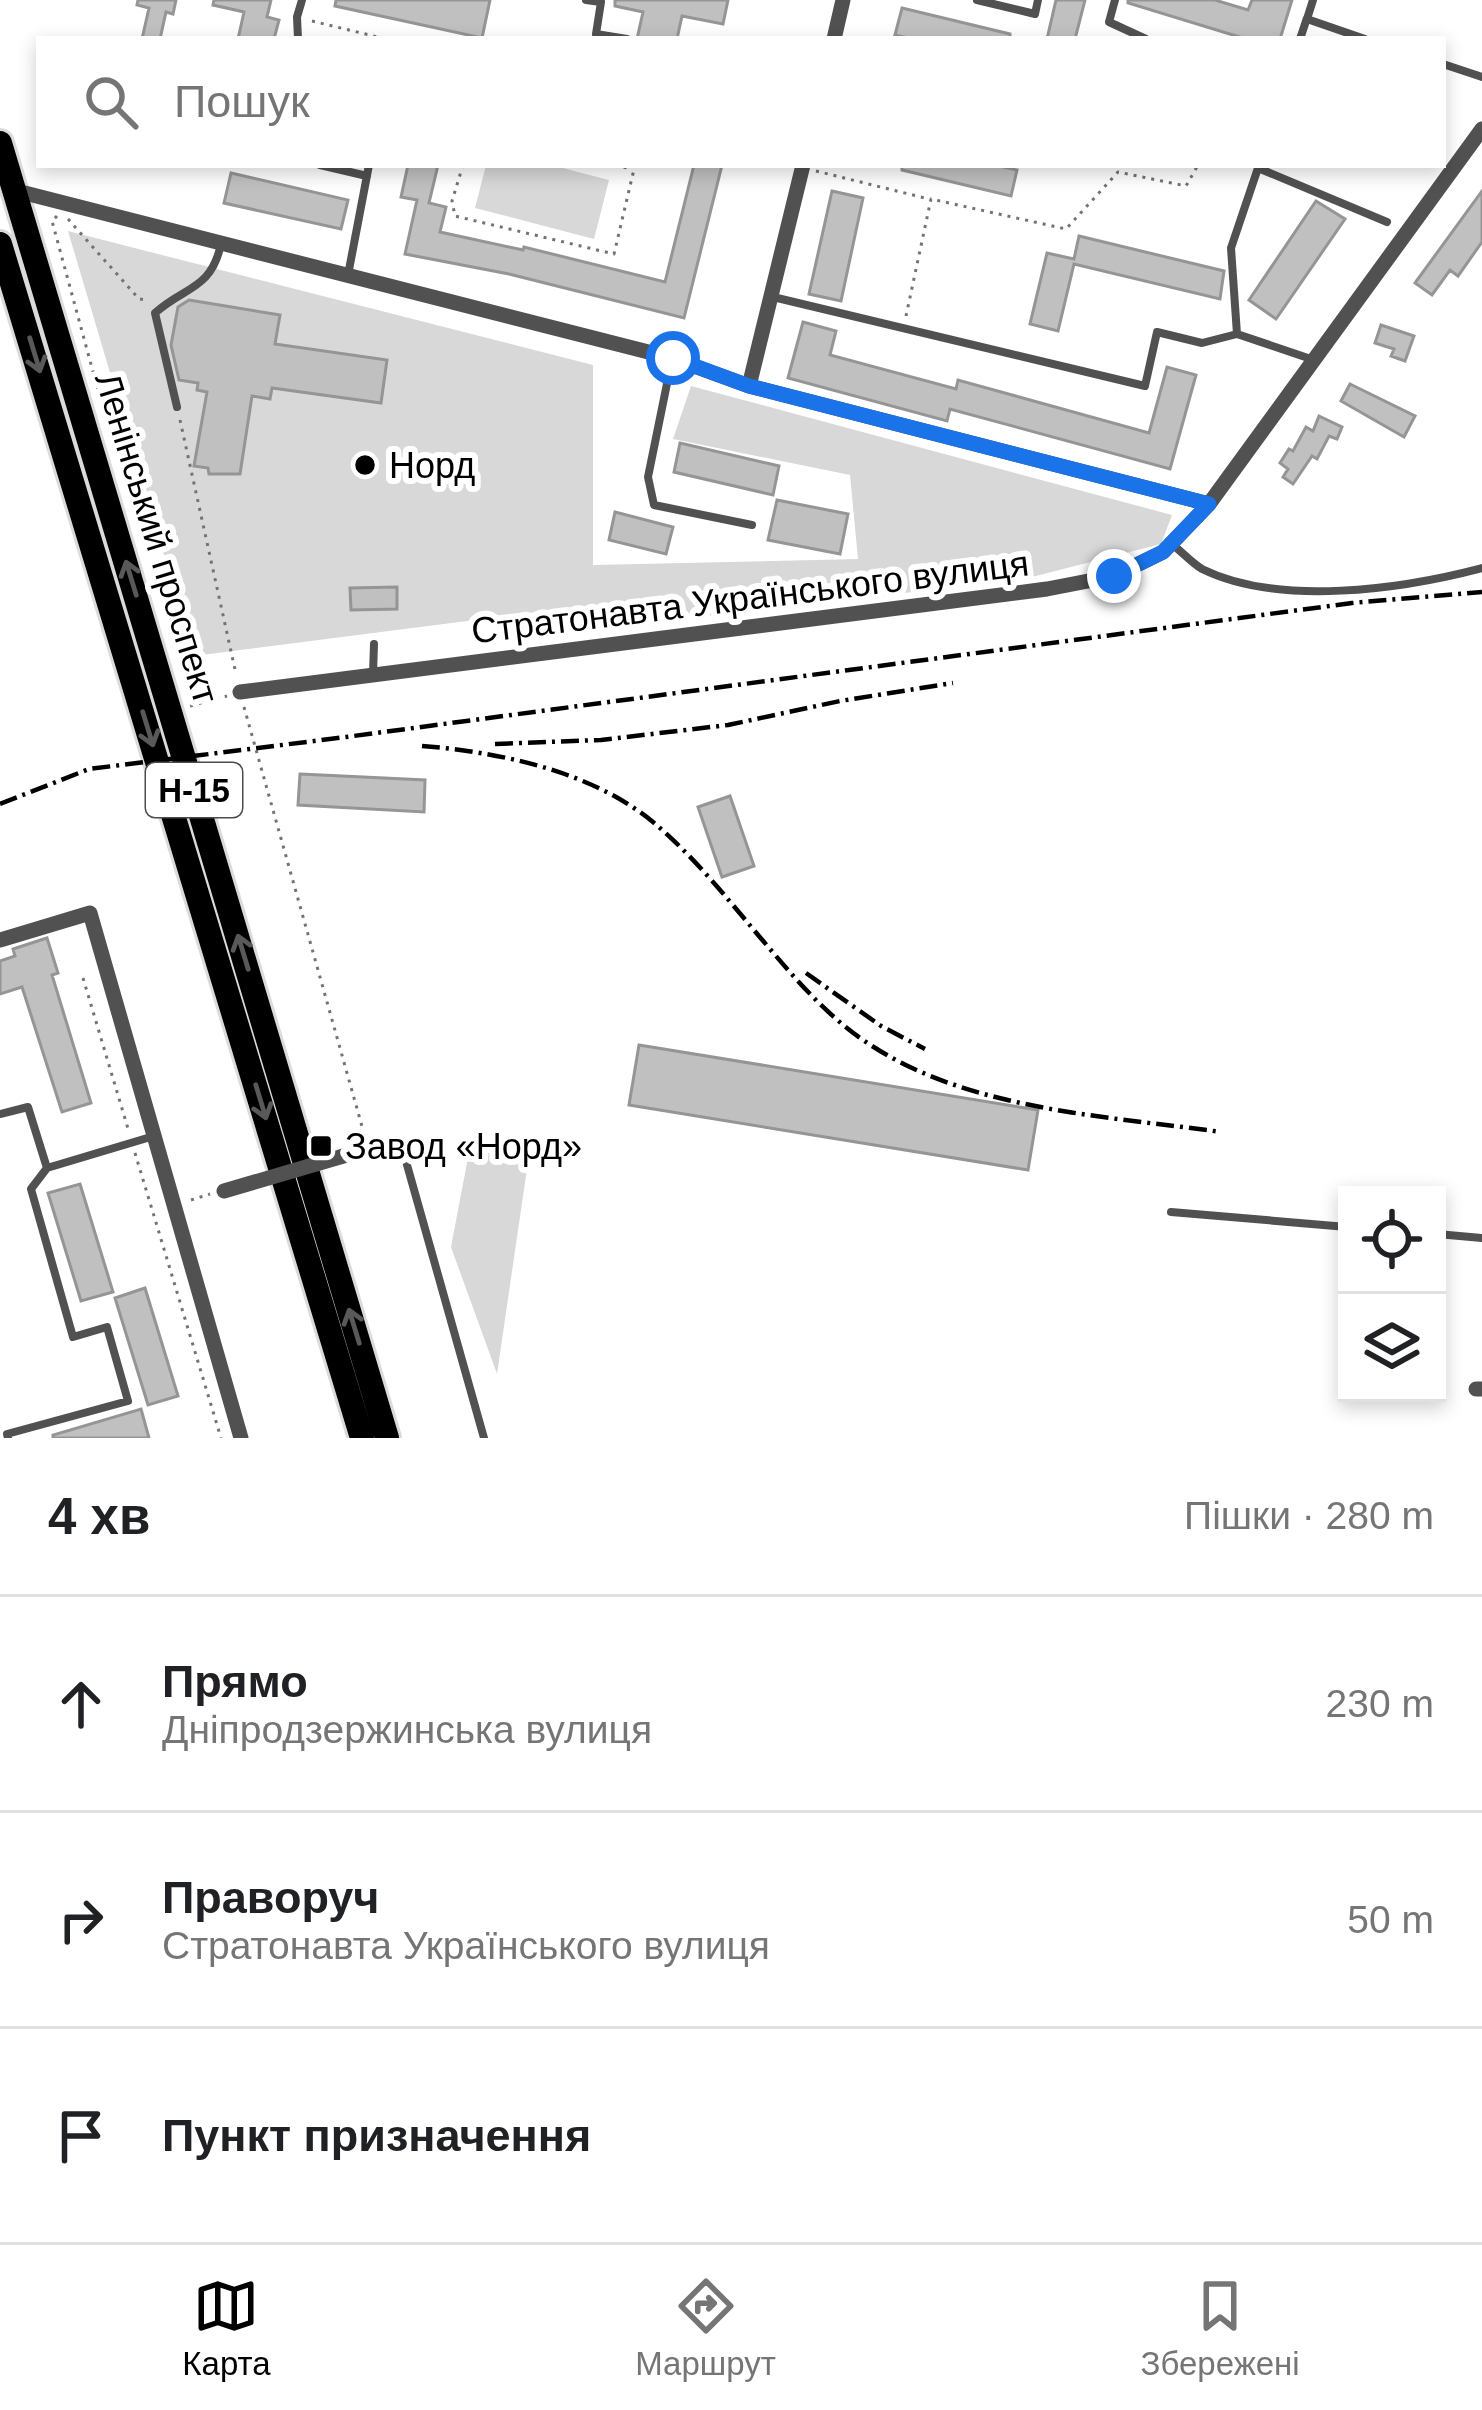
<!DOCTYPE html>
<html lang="uk">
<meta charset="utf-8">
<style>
:root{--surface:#fff;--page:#f2f2f2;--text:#202124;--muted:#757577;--line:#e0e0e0;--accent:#000}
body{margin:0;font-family:Helvetica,sans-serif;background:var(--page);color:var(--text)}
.controls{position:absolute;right:36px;bottom:36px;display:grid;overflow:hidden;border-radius:0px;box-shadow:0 6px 18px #0003}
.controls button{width:108px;height:108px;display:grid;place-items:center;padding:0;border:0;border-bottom:3px solid var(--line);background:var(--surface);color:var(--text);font:60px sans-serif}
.stop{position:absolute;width:36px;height:36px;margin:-27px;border:9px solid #1a73e8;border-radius:50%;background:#fff}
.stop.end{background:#1a73e8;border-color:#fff;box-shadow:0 3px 12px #0008}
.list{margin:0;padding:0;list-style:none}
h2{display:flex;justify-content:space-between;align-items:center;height:156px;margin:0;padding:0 48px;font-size:51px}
h2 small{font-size:39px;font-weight:400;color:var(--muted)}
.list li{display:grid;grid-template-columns:78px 1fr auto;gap:36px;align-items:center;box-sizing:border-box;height:216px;padding:0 48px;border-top:3px solid var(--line)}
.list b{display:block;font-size:45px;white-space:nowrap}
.list p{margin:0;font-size:39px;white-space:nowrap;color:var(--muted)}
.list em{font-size:39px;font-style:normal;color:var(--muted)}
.icon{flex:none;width:66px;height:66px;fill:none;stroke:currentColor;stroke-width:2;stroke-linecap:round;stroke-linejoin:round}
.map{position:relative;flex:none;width:1482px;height:1438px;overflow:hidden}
.search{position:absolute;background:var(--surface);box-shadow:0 6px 18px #0003;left:36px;right:36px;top:36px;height:132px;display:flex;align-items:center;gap:30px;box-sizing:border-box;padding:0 42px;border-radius:0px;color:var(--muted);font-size:45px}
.sheet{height:804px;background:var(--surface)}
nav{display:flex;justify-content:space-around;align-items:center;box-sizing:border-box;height:168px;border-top:3px solid var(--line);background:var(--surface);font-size:33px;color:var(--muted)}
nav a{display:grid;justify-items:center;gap:6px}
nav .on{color:var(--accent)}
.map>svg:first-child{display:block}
.green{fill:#d8d8d8}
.building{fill:#c0c0c0;stroke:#959595;stroke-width:3}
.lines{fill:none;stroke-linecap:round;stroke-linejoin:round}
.primary-casing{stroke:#dbdbdb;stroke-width:30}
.path{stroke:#737373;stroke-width:3;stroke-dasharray:3 6;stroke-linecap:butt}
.lane{stroke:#515151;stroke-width:8}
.street{stroke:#515151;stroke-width:15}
.primary{stroke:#000;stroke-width:24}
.rail{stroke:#000;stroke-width:4.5;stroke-dasharray:18 6 3 6;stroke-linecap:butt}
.street-bridge{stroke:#515151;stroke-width:15}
.oneway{stroke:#595959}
.route{stroke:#1a73e8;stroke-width:15}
.poi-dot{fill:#000;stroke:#fff;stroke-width:4.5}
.labels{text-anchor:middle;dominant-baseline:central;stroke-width:12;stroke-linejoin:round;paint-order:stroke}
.shield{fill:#fff;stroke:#4c4c4c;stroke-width:3}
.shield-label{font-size:33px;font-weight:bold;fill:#000}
.poi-label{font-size:36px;fill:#000;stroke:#fff;text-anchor:start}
.street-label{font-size:36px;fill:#000;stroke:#fff}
</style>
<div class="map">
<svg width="1482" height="1438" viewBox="0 0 1482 1438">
<rect width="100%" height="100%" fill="#fff"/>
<!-- green -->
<path class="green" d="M486 165H551L609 180 594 239 475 208Z
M68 231 593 365V565L858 559 850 475 673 439 691 386 1172 515 1161 544 1024 579 595 629 593 605 194 656Z
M470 1147 529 1155 497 1374 451 1247Z"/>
<!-- building -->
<path class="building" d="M138 0H176L173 14 166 12 160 39H142L149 8 137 5Z
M214 0H271L267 17 279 20 274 39H238L244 12 213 5Z
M336 0H490L482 38 335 6Z
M615 0H728L723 24 682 16 677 39H637L643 12 615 6Z
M1056 0H1085L1075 39H1047Z
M1128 0H1215L1248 10 1252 0H1292L1280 39H1246L1128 3Z
M902 8 1010 34V39H912L895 35Z
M408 165H438L429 203 446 207 440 232 523 250 524 247 665 282 694 165H722L684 318 509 274 405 254 417 200 401 197Z
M902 165H995L1017 170 1011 196 902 170Z
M231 173 348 200 341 229 224 203Z
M832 191 863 198 841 301 809 294Z
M1482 191V242L1458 276 1450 270 1432 295 1415 283Z
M1316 201 1345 219 1276 319 1249 300Z
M1079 236 1224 271 1220 299 1074 264 1058 331 1030 324 1047 253 1074 259Z
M189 300 280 315 275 344 387 360 381 403 272 388 270 399 252 396 240 474H209L208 468 194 466 207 392 197 390 198 383 179 380 171 345 178 307Z
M803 322 836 331 830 355 956 389 958 380 1149 433 1167 367 1196 375 1170 469 950 409 947 421 788 378Z
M1381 325 1414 336 1405 361 1391 356 1394 349 1375 343Z
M1350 384 1415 416 1404 437 1341 401Z
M1319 416 1342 427 1337 439 1329 436 1317 459 1312 456 1293 484 1283 477 1288 469 1280 463 1289 449 1293 451 1306 427 1313 431Z
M680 443 779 466 773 495 674 472Z
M777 500 848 514 840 554 768 540Z
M615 512 673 527 666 554 609 540Z
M397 587V609L351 610 350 588Z
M300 774 425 780 424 812 298 805Z
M730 796 754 866 722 877 698 807Z
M47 938 58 973 52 975 91 1103 62 1112 22 987 0 994V961L15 956 13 949Z
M639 1045 1038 1110 1028 1170 629 1105Z
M80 1184 113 1292 81 1301 48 1193Z
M145 1288 178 1396 148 1405 115 1298Z
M141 1409 149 1438H53V1435Z"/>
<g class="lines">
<!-- primary casing -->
<g class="primary-casing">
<path id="primary" d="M0 143 387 1438
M0 244 362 1438"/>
</g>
<!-- path -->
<path class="path" d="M312 21 386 39
M463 165 452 201 455 216 614 254 635 165
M615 165 631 169
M816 171 929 199
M57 216 52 221 117 460
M68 219 139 299 148 300
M906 316 931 199 1066 229 1118 172 1186 186 1198 165
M180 420 236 674
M190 706 227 696
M244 707 365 1137
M83 978 129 1132
M135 1153 221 1438
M191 1200 210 1194"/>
<!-- lane -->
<path class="lane" d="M586 0 601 2 596 34 627 39
M977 0 1035 14 1038 0
M1115 0 1109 22 1146 39
M1313 0 1307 19 1365 39
M298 39 297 17 302 0
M1300 39 1307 18
M1443 64 1482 77
M320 165 367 176
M348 275 369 165
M773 297 1145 386 1157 332 1202 343 1237 334
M672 359 648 477 654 505 752 525
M1311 359 1237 334 1231 248 1258 168 1387 222
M177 407 155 313C185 286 211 290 221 244
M1173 545C1182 552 1192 563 1202 569 1279 607 1402 589 1482 568
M373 674 374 644
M0 1114 28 1107 47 1168
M400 1140 484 1438
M1171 1212 1347 1227
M1437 1234 1482 1238
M8 1438 7 1434 128 1401 107 1327 73 1337 31 1189 47 1168 154 1136"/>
<!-- street -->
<path class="street" d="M834 39 843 0
M17 191 672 358 749 386 1209 504
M749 386 803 165
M240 692 1047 589 1114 576 1163 552 1209 504 1482 129
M0 940 90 913 241 1438
M1476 1389H1482"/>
<!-- primary -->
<use href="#primary" class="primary"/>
<!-- rail -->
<path class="rail" d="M495 744 601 740 728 725 840 701 953 683
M422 746C499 752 591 771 653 822 690 853 722 892 753 929 788 970 823 1014 869 1044 969 1110 1105 1116 1221 1132
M0 804 89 769 346 737 1352 603 1482 592
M806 973 881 1026 925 1049"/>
<!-- street-bridge -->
<path class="street-bridge" d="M224 1191 357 1152"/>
</g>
<!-- one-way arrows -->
<defs><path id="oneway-shaft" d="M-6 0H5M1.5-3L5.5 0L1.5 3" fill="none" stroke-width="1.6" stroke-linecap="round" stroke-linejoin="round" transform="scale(3)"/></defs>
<g class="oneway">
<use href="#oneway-shaft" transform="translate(35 355) rotate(73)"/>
<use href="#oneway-shaft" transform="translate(131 578) rotate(-107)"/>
<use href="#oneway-shaft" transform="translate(148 729) rotate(73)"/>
<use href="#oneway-shaft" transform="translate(243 952) rotate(-107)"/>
<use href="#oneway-shaft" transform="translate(261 1102) rotate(73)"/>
<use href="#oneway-shaft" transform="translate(354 1326) rotate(-107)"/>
</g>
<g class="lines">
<!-- route -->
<path class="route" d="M673 358 749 386 1209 504 1163 552 1114 576"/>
</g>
<!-- markers -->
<g class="poi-dot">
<circle cx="365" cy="465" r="12"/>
<rect x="309" y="1134" width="24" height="24" rx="6"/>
</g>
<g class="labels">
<!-- shield labels -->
<rect class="shield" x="146" y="763" width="96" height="54" rx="9"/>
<g class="shield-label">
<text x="194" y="790">Н-15</text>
</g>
<!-- poi labels -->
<g class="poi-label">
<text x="389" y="465">Норд</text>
<text x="345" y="1146">Завод «Норд»</text>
</g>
<!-- street labels -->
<g class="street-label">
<text transform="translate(157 538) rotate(73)">Ленінський проспект</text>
<text transform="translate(750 597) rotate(-7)">Стратонавта Українського вулиця</text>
</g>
</g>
</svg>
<div class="controls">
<button><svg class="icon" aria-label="locate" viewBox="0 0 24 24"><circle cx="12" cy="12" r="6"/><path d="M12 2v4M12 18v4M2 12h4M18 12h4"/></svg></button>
<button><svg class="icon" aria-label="layers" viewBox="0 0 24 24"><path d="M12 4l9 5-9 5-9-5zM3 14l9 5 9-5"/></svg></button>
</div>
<div class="stop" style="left:673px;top:358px"></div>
<div class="stop end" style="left:1114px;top:576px"></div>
<div class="search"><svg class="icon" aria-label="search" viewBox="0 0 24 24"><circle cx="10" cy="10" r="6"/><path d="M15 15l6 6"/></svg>Пошук</div>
</div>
<section class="sheet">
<h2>4 хв<small>Пішки · 280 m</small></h2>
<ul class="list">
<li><svg class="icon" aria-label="ahead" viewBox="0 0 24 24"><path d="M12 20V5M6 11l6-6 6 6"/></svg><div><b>Прямо</b><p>Дніпродзержинська вулиця</p></div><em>230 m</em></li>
<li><svg class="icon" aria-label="right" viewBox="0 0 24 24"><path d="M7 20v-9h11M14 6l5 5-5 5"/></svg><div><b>Праворуч</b><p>Стратонавта Українського вулиця</p></div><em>50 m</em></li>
<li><svg class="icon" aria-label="arrive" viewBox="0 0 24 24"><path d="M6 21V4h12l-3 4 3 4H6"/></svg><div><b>Пункт призначення</b></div></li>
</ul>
</section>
<nav>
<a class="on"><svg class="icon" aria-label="map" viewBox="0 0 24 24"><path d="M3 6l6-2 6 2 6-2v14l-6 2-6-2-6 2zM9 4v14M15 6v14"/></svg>Карта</a>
<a><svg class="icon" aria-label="directions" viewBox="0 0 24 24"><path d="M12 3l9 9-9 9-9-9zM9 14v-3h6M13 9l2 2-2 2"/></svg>Маршрут</a>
<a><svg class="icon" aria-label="saved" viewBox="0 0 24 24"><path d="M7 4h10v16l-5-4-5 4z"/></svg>Збережені</a>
</nav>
